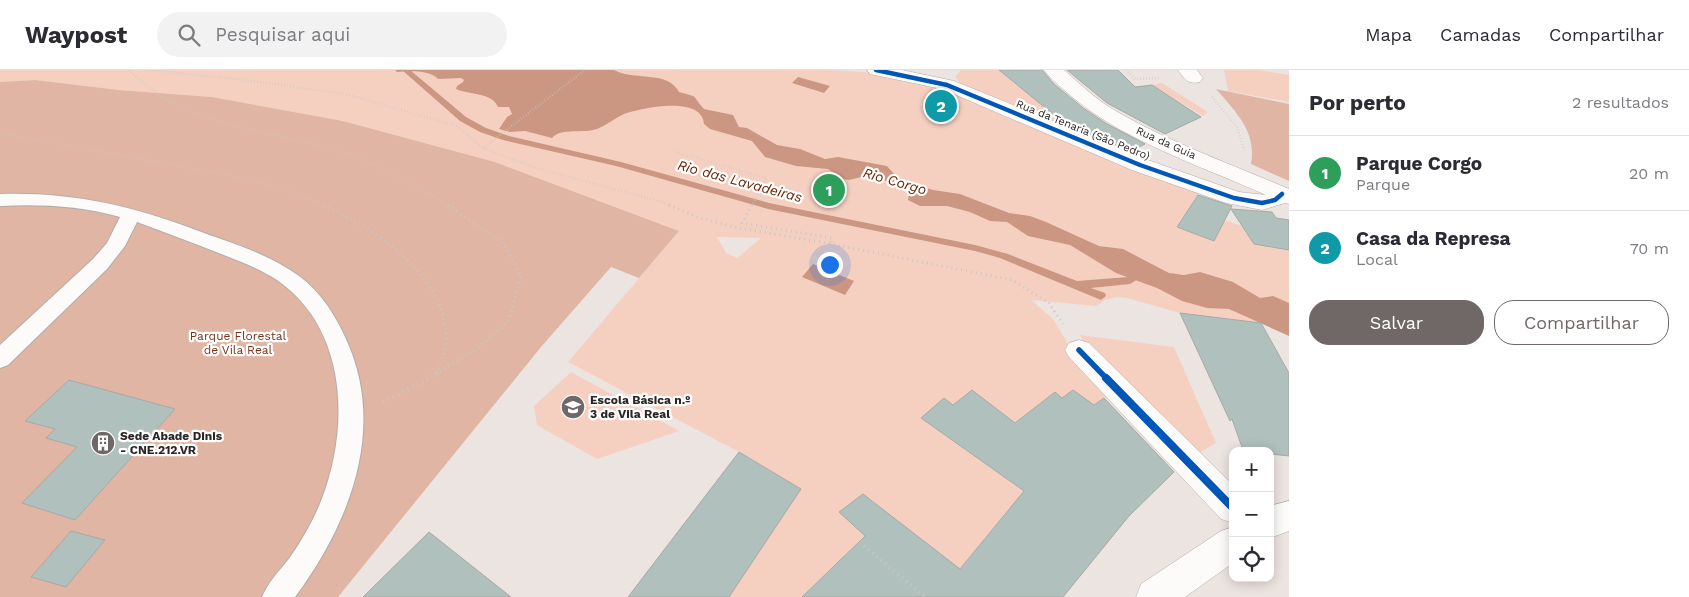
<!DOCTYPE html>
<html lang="pt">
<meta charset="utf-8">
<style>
:root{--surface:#fff;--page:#f2f2f3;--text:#2b2b33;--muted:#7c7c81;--line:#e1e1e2;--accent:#6f6866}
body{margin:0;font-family:"Work Sans",sans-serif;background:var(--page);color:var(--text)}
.controls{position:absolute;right:15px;bottom:15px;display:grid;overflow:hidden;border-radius:10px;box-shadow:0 2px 12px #0003}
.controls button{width:45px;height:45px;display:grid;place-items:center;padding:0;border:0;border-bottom:1px solid var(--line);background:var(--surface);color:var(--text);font:25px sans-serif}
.you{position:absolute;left:829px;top:194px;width:18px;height:18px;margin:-12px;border:4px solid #fff;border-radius:50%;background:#1a73e8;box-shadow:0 0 0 8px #1a73e833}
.badge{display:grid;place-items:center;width:32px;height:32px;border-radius:50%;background:var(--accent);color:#fff;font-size:16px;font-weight:700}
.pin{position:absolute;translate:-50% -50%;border:2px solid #fff;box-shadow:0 1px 5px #0006}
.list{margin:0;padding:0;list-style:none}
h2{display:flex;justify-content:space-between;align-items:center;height:65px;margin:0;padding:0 20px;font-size:21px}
h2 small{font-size:16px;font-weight:400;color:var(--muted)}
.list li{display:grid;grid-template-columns:32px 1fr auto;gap:15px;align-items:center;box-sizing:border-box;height:75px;padding:0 20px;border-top:1px solid var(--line)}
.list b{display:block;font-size:19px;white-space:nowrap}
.list p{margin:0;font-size:16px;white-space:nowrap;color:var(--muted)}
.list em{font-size:16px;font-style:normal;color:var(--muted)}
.actions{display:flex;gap:10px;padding:15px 20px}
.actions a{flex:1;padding:11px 0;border:1px solid var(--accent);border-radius:20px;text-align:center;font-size:18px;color:var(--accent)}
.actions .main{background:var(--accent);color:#fff}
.icon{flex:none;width:28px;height:28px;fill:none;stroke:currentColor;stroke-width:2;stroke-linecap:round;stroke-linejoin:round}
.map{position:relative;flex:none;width:1289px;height:527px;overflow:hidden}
header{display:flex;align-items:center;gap:30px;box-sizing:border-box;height:70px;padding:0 25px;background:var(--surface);border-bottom:1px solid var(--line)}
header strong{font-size:24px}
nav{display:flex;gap:28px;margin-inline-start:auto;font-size:18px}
.search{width:350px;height:45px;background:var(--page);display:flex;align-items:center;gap:12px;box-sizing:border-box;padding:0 18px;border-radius:28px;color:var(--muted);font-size:19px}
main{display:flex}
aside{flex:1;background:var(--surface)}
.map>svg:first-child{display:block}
.green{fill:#f5d0c1;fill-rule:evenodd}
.forest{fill:#e1b5a4}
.water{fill:#cc9782}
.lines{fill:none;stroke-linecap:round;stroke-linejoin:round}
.stream{fill:#cc9782;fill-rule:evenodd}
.building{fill:#afc0bd;stroke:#a8a8a6}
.lane-casing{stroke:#b2acaa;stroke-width:2}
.street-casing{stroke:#b2acaa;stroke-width:1}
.path-far2{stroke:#c9c7c5;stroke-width:2.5;stroke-dasharray:0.5 2.5;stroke-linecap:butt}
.path-far1{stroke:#c9c7c5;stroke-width:3;stroke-dasharray:1 4;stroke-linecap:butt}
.path{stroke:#c9c7c5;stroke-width:4;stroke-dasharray:1 4.5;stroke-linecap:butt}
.lane{fill:#fcfbfa;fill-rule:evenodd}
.street{fill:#fcfbfa;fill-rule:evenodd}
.cycleway-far2-casing{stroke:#fff;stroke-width:7}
.cycleway-far1-casing{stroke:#fff;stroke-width:9}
.cycleway-casing{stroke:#fff;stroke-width:11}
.cycleway-far2{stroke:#0057b8;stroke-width:4.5}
.cycleway-far1{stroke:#0057b8;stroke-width:5.5}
.cycleway{stroke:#0057b8;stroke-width:8}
.labels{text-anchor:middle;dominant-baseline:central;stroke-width:4.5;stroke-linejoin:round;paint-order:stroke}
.far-street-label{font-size:11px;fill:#2b2523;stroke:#fff}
.park-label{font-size:12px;fill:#773317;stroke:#fff}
.poi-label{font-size:12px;font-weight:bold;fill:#2b2523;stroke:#fff;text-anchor:start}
.water-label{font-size:14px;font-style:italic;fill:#662404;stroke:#fff}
</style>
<header>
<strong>Waypost</strong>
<div class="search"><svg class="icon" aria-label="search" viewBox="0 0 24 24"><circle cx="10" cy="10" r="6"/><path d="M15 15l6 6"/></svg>Pesquisar aqui</div>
<nav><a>Mapa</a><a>Camadas</a><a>Compartilhar</a></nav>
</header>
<main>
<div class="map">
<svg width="1289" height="527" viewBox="0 0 1289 527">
<rect width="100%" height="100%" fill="#ece4e1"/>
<!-- green -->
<path class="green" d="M0 0H830L864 2 937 16 1199 122 1177 157 1213 171 1224 150 1242 156 1254 174 1289 180V238L1257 250 1261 253 1180 243 1127 228 1117 227 1105 230 1096 236 1031 230 1053 249 1074 284 1113 321 1094 335 1062 328 1055 322 1015 353 972 321 953 335 944 328 921 348 1042 434 1027 450 1010 437 960 499 863 424 839 442 864 466 802 527H729L801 419 739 382 568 292 679 161 495 92 343 51 212 27 119 20 35 10 0 12ZM717 167 761 168 737 188 726 183Z
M961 0H1013L1001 2 1023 20 1046 30 1057 39 1046 44 1055 48 1060 47 1066 50 1061 52 1098 73 961 14 955 7Z
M1224 0H1259L1289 5V32L1228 21Z
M1162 13 1208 42 1203 46 1152 15Z
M1080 265 1174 277 1216 373 1189 389 1083 272Z
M571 302 679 361 597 389 537 355 534 336Z"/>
<!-- forest -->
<path class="forest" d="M35 10 119 20 212 27 343 51 495 92 679 161 639 208 611 197 541 277 338 527H0V12Z
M1216 19 1289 34V111L1251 94C1257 62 1236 42 1216 19Z"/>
<!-- water -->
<path class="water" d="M395 0H614C634 11 668 0 679 22 700 28 690 23 704 39L733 45 739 57 747 58 777 75 800 79 825 89 838 87 887 96 895 105 905 111 933 120 960 124 1009 143 1030 146 1046 152 1099 176 1123 179 1169 203 1184 205 1200 202 1233 212 1260 228 1273 226 1289 233V266L1229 239 1207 238 1182 231 1157 218 1116 203 1070 175 1028 166 1007 152 990 151 970 142 947 136H920L908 130 909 124 896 115 879 108 866 106 849 110 843 109 828 99 796 96 765 87 752 71 710 59 704 54C702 25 642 38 624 44 615 48 607 55 597 59 584 64 561 57 552 68L525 61 510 62 499 59 507 47 512 44 509 37H498C492 22 469 25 456 19L457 16 463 12 464 10 461 8 438 9C429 0 410 1 397 2Z
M798 7 830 16 824 23 792 13Z
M813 194 854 211 845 225 802 207Z"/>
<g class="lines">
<!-- stream -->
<path class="stream" d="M402 0H410L466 47 486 58 509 66 621 92 769 133 975 175 1008 184 1077 211 1128 207 1141 200 1146 204 1130 214 1091 218 1105 223 1106 226 1101 230 1000 188 975 181 768 139 616 96 503 70 480 62 460 51Z"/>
</g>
<!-- building -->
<path class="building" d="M999 0H1042L1054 14 1083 38 1107 54 1145 74 1131 81 1065 54Z
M1067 0H1118L1135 17 1152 15 1201 47 1165 64 1107 33Z
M1198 125 1232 136 1214 171 1177 157Z
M1231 139 1272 142 1276 148 1289 150V180L1254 174Z
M1180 243 1261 253 1289 303V386L1270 384V381L1243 380 1232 349 1230 351Z
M69 310 175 339 75 450 22 433 77 377 46 368 55 359 25 351Z
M972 320 1015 353 1055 322 1062 328 1073 320 1094 335 1104 328 1174 402 1129 446 1063 527H802L865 466 839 442 863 424 960 499 1024 421 921 348 944 328 953 335Z
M739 382 801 419 729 527H628Z
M71 461 105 470 66 517 31 507Z
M429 462 511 527H363Z"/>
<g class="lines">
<!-- lane casing -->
<g class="lane-casing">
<path id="lane" d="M0 124C71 122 130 135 196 160 231 173 269 184 299 206 321 222 335 245 346 269 387 358 350 453 295 527H262C268 513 278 502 288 490 301 472 313 451 321 431 350 358 348 259 277 210 257 197 234 189 211 180 187 171 162 161 137 152L125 176 107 199 8 295 0 298V275L93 189 107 173 120 147C81 136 41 134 0 136Z"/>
</g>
<!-- street casing -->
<g class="street-casing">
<path id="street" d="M867 0H902L954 11 1148 90 1239 122 1266 125C1199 95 1117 69 1063 19 1056 13 1049 7 1044 0H1064C1082 16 1100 33 1121 44 1174 74 1233 95 1289 119V134L1285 133 1262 140 1226 133 1132 100 942 19 870 4Z
M1178 0H1197L1203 8 1200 12C1189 15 1184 9 1178 0Z
M1079 270 1089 273 1233 415V453L1221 449 1069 287 1065 280 1069 273Z
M1289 431V461L1270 468V436Z
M1233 457V493L1185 527H1136L1141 514 1221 461Z"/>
</g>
<!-- path-far2 -->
<path class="path-far2" d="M129 0C143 13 158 25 175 34 224 59 282 64 335 80 376 92 414 113 450 137
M147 0 237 9 345 24 457 56 483 78 536 98 659 131 672 137
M679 0H682
M1126 0 1135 9 1161 8
M1212 27 1237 57 1244 80
M0 63 254 110 298 124 327 137
M483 78 585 0
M676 82 767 108 751 137"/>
<!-- path-far1 -->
<path class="path-far1" d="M324 135C375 159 447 206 446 270 446 281 440 292 437 303
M669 135 700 148 739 158 832 174 1012 210 1049 233 1063 254
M752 135 742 153 832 168V174
M427 309 477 279 509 250 521 207 508 181 500 171 448 135"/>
<!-- path -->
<path class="path" d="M383 332 430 308
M864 476 925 527"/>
<!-- lane -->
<use href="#lane" class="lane"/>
<!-- street -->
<use href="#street" class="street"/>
<!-- cycleway-far2 casing -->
<g class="cycleway-far2-casing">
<path id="cycleway-far2" d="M876 0 947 15 1140 95 1234 128 1262 133 1275 130 1282 124"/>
</g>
<!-- cycleway-far1 casing -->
<g class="cycleway-far1-casing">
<path id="cycleway-far1" d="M1079 280 1107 309"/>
</g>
<!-- cycleway casing -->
<g class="cycleway-casing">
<path id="cycleway" d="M1106 308 1233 438"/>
</g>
<!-- cycleway-far2 -->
<use href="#cycleway-far2" class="cycleway-far2"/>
<!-- cycleway-far1 -->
<use href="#cycleway-far1" class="cycleway-far1"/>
<!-- cycleway -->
<use href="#cycleway" class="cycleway"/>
</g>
<!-- icons -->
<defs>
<g id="school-disc" transform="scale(1.25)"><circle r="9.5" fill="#6f6866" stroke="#fff"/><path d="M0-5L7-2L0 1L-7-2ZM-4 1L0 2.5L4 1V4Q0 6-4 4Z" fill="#fff"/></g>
<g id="building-disc" transform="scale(1.25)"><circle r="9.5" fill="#6f6866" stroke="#fff"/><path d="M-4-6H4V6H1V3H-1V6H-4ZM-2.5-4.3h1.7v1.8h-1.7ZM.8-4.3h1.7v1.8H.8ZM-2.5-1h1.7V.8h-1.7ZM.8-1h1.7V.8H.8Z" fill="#fff"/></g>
</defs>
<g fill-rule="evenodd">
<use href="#school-disc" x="573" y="337"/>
<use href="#building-disc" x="103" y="373"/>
</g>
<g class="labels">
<!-- far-street labels -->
<g class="far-street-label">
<text transform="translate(1083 60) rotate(22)">Rua da Tenaria (São Pedro)</text>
<text transform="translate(1166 73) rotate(24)">Rua da Guia</text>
</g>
<!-- park labels -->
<g class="park-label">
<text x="238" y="266">Parque Florestal<tspan x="238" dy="14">de Vila Real</tspan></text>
</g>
<!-- poi labels -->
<g class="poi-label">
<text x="590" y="330">Escola Básica n.º<tspan x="590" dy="14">3 de Vila Real</tspan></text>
<text x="120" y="366">Sede Abade Dinis<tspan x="120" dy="14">- CNE.212.VR</tspan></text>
</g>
<!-- water labels -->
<g class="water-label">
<text transform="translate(740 111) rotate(15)">Rio das Lavadeiras</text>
<text transform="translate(895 111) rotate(16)">Rio Corgo</text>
</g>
</g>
</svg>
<div class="controls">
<button>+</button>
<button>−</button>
<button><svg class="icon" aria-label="locate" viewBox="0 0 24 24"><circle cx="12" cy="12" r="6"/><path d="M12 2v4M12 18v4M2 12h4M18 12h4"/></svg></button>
</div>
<div class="you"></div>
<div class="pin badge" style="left:829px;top:120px;background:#2e9e5b">1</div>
<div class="pin badge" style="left:941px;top:36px;background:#0f9aa8">2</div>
</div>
<aside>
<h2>Por perto<small>2 resultados</small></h2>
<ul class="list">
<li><span class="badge" style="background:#2e9e5b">1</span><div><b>Parque Corgo</b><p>Parque</p></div><em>20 m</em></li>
<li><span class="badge" style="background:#0f9aa8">2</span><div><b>Casa da Represa</b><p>Local</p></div><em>70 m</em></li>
</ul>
<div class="actions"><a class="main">Salvar</a><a>Compartilhar</a></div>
</aside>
</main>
